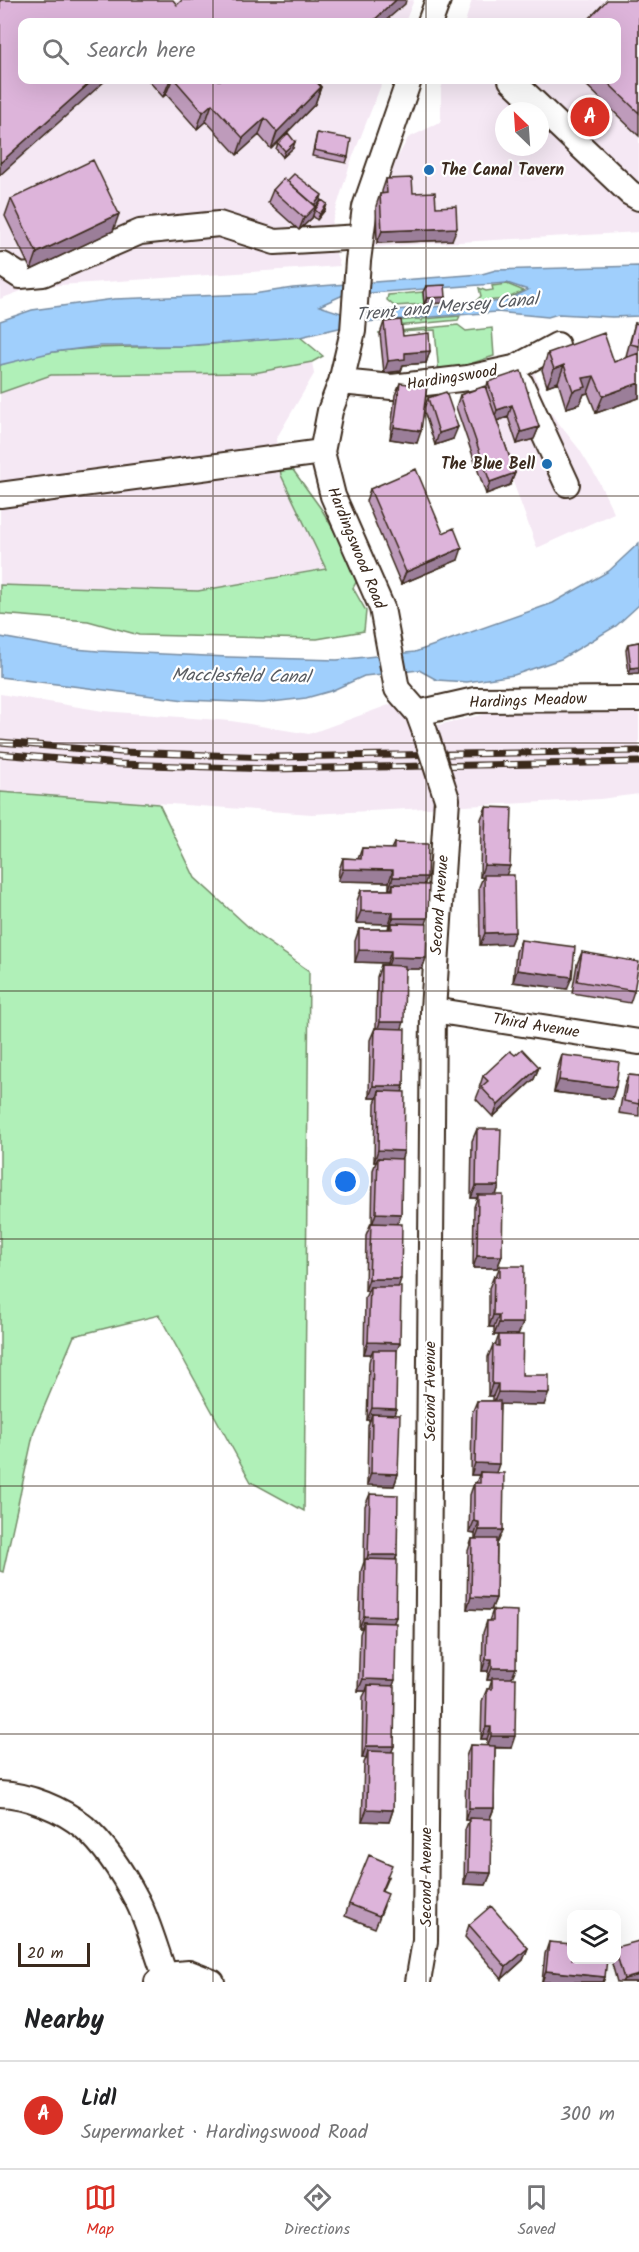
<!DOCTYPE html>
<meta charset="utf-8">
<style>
:root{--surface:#fff;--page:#f2f2f2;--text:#202124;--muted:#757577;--line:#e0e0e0;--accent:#d93025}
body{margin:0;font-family:Kalam,sans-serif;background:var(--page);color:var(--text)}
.controls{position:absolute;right:18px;bottom:18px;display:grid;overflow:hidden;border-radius:12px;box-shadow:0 6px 24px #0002}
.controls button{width:54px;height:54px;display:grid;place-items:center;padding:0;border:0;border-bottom:2px solid var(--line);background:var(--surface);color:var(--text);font:30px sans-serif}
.compass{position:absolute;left:495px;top:102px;width:54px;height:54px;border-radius:50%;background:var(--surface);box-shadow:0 6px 24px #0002;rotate:335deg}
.scale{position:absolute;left:18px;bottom:15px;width:72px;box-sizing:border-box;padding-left:6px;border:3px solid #3b2a1e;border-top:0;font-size:16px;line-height:21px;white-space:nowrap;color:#3b2a1e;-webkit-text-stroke:4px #fff;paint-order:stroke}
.you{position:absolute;left:346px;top:1182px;width:21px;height:21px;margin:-15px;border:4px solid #fff;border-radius:50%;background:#1a73e8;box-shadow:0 0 0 9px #1a73e833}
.badge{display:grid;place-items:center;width:39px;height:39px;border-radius:50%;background:var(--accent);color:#fff;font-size:20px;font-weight:700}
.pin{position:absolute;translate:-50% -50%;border:3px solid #fff;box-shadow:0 2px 6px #0006}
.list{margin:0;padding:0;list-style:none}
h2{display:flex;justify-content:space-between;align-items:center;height:78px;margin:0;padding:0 24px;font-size:26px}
h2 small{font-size:20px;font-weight:400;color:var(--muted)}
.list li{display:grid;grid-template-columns:39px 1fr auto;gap:18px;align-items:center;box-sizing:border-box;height:108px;padding:0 24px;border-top:2px solid var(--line)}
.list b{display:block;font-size:22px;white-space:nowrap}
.list p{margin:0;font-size:20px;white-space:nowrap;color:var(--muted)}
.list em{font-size:20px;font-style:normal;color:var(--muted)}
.icon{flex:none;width:33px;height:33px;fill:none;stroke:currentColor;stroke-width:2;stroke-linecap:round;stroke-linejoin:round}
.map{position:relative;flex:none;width:639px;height:1982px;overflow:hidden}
.search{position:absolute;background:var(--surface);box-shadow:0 6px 24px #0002;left:18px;right:18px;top:18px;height:66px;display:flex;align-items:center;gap:15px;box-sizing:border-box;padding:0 21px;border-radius:12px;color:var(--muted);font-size:22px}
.sheet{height:186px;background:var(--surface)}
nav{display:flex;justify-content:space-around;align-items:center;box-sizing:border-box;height:84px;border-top:2px solid var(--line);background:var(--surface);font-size:16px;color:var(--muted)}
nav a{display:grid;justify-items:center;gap:3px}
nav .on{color:var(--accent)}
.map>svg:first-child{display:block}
.built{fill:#f5e8f4;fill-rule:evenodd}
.green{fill:#b0f0b8;stroke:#768d6b;stroke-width:1.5}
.water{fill:#a0cffc;stroke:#788da3;stroke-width:1.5;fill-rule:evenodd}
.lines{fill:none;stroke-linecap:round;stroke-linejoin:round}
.minor-casing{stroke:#3b2a1e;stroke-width:28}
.minor{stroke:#fff;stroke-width:24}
.rail-casing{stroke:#3b2a1e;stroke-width:7}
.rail{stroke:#fff;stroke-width:4.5;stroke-dasharray:14;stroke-linecap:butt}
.minor-bridge-casing{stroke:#3b2a1e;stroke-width:28;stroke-linecap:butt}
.minor-bridge{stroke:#fff;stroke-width:24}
.wall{fill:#be9bbb;stroke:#3b2a1e;stroke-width:1.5}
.shaded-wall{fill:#9b7e99;stroke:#3b2a1e;stroke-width:1.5}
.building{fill:#ddb4da;stroke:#3b2a1e;stroke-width:1.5}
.grid{fill:none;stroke:#3b2a1e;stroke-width:1.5;stroke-opacity:0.55}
.poi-dot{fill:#1f6fb2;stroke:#fff;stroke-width:2}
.labels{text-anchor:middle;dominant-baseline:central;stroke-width:4.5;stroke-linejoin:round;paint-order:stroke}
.poi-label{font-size:16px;font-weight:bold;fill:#3b2a1e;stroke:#fff;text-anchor:start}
.street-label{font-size:16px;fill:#3b2a1e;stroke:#fff}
.water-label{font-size:18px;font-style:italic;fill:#595c61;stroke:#fff}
</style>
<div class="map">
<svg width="639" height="1982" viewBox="0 0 639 1982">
<rect width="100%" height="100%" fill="#fff"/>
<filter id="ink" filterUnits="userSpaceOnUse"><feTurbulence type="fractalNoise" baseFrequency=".0167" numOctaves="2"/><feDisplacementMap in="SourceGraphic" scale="12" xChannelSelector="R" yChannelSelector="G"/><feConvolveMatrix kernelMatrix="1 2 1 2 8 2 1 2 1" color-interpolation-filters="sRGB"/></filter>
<g filter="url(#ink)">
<!-- built -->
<path class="built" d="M0 0H414L405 22H22V80H383L350 164 329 232 340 266 60 285 29 288 0 299Z
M472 0H639V232L371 247 373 203 408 138 441 122V89L444 80H616V22H465ZM504 111H540V147H504Z
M312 362 314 374 276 439 281 475 326 568 198 591 0 585V393L51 375 254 373Z
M534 372 546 407 579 449 597 478 614 513 537 548 480 391Z
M0 694 103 711 231 721 309 734 397 702 413 731 485 714 533 711H639V794L600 799 312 814 0 792Z"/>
<!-- green -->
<path class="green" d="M507 284 524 291 506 299 475 302 481 296 479 288 486 291 493 290 492 286Z
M423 292 424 304 394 306 387 300 388 295Z
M460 316 458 320 396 326V321L419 319 422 321 423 319Z
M458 325 466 331 492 328 494 356 439 374 435 330 378 333Z
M300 337 323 356 312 362 254 373 51 375 0 393V365C58 344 121 348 181 346 221 344 260 339 300 337Z
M280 469 293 470 322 510 360 575 353 588 366 611 364 631 317 639 139 635 88 621 0 614V585L198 591 326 569 281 475Z
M0 792 159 804 195 878 255 933 309 971 304 1511 251 1482 159 1315 74 1336 34 1431 3 1572 0 1571Z"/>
<!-- water -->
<path class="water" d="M639 266V316L612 317 558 314 548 317 497 312 365 322 300 337 183 346H100L53 352 0 365V321L32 310 114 299 253 294 293 288 482 274 496 270ZM507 283 528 290 506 301 344 314 319 306 343 295Z
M639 543V605L616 626 561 659 514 675 467 682 437 680 419 670 364 676 331 691 306 698 263 703 185 700 0 677V637L63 648 98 651 228 657 337 660 415 652 553 603 609 571Z"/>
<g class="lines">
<!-- minor casing -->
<g class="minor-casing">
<path id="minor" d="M430 22 438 0
M409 80 365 207 358 261 353 331 341 382 330 411 322 452 333 496 382 608 397 689 418 713 425 732
M511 80 630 193 639 198
M3 265 20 276 43 274 140 232 178 228 219 224 275 242 361 237
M341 382 392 387 468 378 514 368 557 345
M521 384 567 484
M0 495 322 452
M418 713 475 700 639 699
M433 1010 639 1042
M0 1794C28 1795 62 1809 84 1827 105 1845 125 1877 138 1902 149 1924 156 1951 165 1975L157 1982
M165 1975 189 1973 212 1982
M418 1982 425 1941 433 1010 447 799"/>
</g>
<!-- minor -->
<use href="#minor" class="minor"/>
<!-- rail casing -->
<g class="rail-casing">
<path id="rail" d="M0 742 120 752 273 757 639 751
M0 754 120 764 273 769 639 762"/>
</g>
<!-- rail -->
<use href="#rail" class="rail"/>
<!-- minor-bridge casing -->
<g class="minor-bridge-casing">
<path id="minor-bridge" d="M425 732 447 799"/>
</g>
<!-- minor-bridge -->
<use href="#minor-bridge" class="minor-bridge"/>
</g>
<!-- wall -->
<path class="wall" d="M639 0V136L581 80H616Z
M148 80H321L318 83 321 87 315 104 271 149 259 135 237 155 206 121 197 129 166 94 163 97Z
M317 133 348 157 346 163 312 156Z
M278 143 293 148 283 157 276 149Z
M386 179 436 207 452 240 377 243 376 206 380 194H382V191Z
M287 181 320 202 316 206 315 209 327 204 325 210 317 220 313 216 312 218 299 230 268 202 273 190Z
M11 199 113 231 31 270 5 216Z
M426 286 446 297 444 303 424 304 423 292Z
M384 322 403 336 430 351 426 363 403 365 401 371 384 373 380 334Z
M635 323 639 324V398L596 413 588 393 584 394 580 404 566 408 558 382 547 386 542 370 548 353 614 362 629 357 626 356Z
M488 382 539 427 534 439 517 444 508 417 497 421 515 473 510 485 486 494 456 407 460 395 486 389Z
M400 383 424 408 428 398 453 439 435 445 424 411 417 443 390 439 395 395Z
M370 489 443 533 458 560 401 584 366 501Z
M639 642V673L629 674 626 650 628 644Z
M486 807 506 875 515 932 510 944 480 945 479 887 483 877H480L481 819Z
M394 843 427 877 424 885 426 958 422 969H405L401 1029 404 1086 402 1092 404 1151 401 1159V1214L397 1224 398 1287 397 1350 394 1415 398 1474 394 1486 367 1485 368 1426 370 1420H367L369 1362 371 1354H364L365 1298 368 1291H365L366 1235 371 1223H372L373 1170 376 1162H374L375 1103 377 1098H369L370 1040 375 1028H376L377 977 381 965H387V963L355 962V941L359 929H388L389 924 356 923 357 901 361 890H391L392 889H389V882L338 881 339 870 343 858 358 859 362 848 391 849Z
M521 940 567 989 513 982 516 952Z
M582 952 634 991 630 1003 572 993 577 964Z
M515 1055 539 1067 534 1079 493 1117 476 1099 480 1089 479 1088 483 1076Z
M562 1055 612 1099 554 1092 558 1067Z
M628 1075 639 1076V1116L619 1113 624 1087Z
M477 1129 499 1186 496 1195 502 1256 497 1268H473L474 1207 477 1198H471L472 1141Z
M500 1266 518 1335 522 1375 544 1405 500 1404 496 1473 503 1530 498 1542H497L496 1598 491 1610 467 1609 468 1551 472 1539H475V1534L469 1533 470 1495 474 1483H476L479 1475H471L472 1413 477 1401H493V1396H488V1357L493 1345 495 1346 499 1335H494V1327H489V1288L494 1276H496Z
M370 1494 397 1555 396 1560V1617L393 1623 394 1746 391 1752 393 1810 389 1822 362 1821 364 1763 366 1758H362L363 1697 366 1691H358L360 1634 362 1628H359L361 1571 364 1562 365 1506Z
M493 1610 512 1678 511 1748H495L494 1808 490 1819 491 1873 486 1885 464 1884 465 1830 469 1820H465L466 1757 470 1745 487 1746V1739H481L482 1701 487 1689H489L492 1680H487L488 1671H482L483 1633 487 1621H489Z
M388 1877 382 1891 384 1906 375 1928 345 1916 349 1904Z
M469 1925 528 1948 523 1960 502 1979 465 1937Z
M549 1942 605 1977 603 1982H542L545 1954Z
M616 1947 639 1982H617L611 1960 616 1959Z"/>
<!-- shaded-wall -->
<path class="shaded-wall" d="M396 0H406L405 4 384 22H372Z
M93 80H106L0 175V163Z
M170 80H172L166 94 163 97Z
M321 87 315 104 271 149 277 132Z
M212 104 206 121 197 129 203 112Z
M265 118 259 135 237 155 243 138Z
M295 142 293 148 283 157 285 151Z
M322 195 320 202 315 208 316 206 312 218 299 230 304 218Z
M327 204 325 210 317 220 320 214Z
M119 214 113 231 31 270 37 253Z
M457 228 452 240 377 243 382 231Z
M446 297 444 303 424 304 427 298Z
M430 351 426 363 403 365 401 371 384 373 388 361 405 353Z
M564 365 558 382 547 386 554 369Z
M594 376 588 393 584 394 580 404 566 408 573 391 583 378Z
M639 383V398L596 413 603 396Z
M512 405 508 417 493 422 497 410Z
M394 427 421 431 417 443 390 439Z
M458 427 453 439 435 445 439 433Z
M539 427 534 439 517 444 521 432Z
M515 473 510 485 486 494 490 482Z
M462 548 458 560 401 584 406 572Z
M639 667V673L629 674 631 668Z
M484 865 510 866 505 878 480 877Z
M343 869 393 870 389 882 338 881Z
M393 877H427L423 889 393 884 392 889H389Z
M361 911 393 912 389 924 356 923Z
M393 918H428L424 930 392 923 389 930H388Z
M515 932 510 944 480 945 485 933Z
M359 950 391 951 387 963 355 962Z
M391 957 426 958 422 969H387Z
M517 970 572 977 567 989 513 982Z
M380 1022H404L400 1034H376Z
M539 1067 534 1079 493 1117 498 1105Z
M559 1080 616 1087 612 1099 554 1092Z
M373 1086H404L400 1098 379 1091 377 1098H369Z
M378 1150 404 1151 400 1163 378 1158 376 1162H374Z
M476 1186H499L495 1198 478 1195 477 1198H471Z
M376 1213 401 1214 397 1226 372 1225Z
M477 1256H502L497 1268H473Z
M369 1279H401L397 1291 370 1287 368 1291H365Z
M493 1315H499L494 1327H489Z
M499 1323H523L518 1335H494Z
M368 1342 400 1343 395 1355 373 1350 371 1354H364Z
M492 1384H498L493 1396H488Z
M498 1392 549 1393 544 1405 493 1404Z
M372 1408 396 1409 392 1421 372 1414 370 1420H367Z
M475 1463 499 1464 495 1476 480 1472 479 1475H471Z
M371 1473 398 1474 394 1486 367 1485Z
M474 1521 479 1522 475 1534 469 1533Z
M479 1530H503L498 1542 475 1541Z
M368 1555H397L393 1567 365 1565Z
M471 1597 496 1598 491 1610 467 1609Z
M364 1616 396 1617 391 1629 364 1622 362 1628H359Z
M486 1659H492L488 1671H482Z
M492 1668H516L511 1680H487Z
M363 1679 395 1680 391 1691 368 1685 366 1691H358Z
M486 1727H491L487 1739H481Z
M491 1736H515L511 1748 487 1747Z
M366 1746H394L389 1758 368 1751 366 1758H362Z
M469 1808H494L489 1820H465Z
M367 1809 393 1810 389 1822 362 1821Z
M468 1872 491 1873 486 1885 464 1884Z
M528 1948 523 1960 502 1979 506 1967Z
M546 1971 605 1977 603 1982H542Z
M639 1975V1982H622L624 1979Z"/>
<!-- building -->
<path class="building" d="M0 0H173L177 5 182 0H396L372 22H22V80H93L0 163Z
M607 0H639V113L605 80H616V22H586Z
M175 80H315L321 87 277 132 265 118 243 138 212 104 203 112Z
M288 133 295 142 285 151 278 143Z
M317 133 351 139 348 157 314 150Z
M93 160 119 214 37 253 11 199Z
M294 174 322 195 314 205 287 181Z
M284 178 316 206 304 218 273 190Z
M412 178 413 193 435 192 436 207 456 206 457 228 382 231 380 194 387 193 386 179Z
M322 200 327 204 320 214 315 210Z
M445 285 446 297 427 298 426 286Z
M401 320 403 336 429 333 430 351 405 353V359L388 361 384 322Z
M635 323 639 324V346L630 344Z
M604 333 614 362 639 353V383L603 396 594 376 583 378 586 387 573 391 564 365 554 369 548 353Z
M521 371 539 427 521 432 512 405 497 410 488 382Z
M400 383 427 386 421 431 394 427Z
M485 386 515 473 490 482 460 395Z
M446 392 458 427 439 433 428 398Z
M416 469 443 533 454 528 462 548 406 572 370 489Z
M639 642V667L631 668 628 644Z
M486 807 512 808 510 866 484 865Z
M394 843 428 844 427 877H393V870L343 869V858L361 859 362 848 394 849Z
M484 875H514L515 932 485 933Z
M393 884 429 885 428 918H393V912L361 911V890H393Z
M392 923 427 924 426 958 391 957V951L359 950V929H392Z
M521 940 575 947 572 977 517 970Z
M582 952 639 962 634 991 577 981Z
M381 965 405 966 404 1022H380Z
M375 1028 405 1029 404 1086H373Z
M522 1049 539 1067 498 1105 481 1087 488 1081 483 1076 510 1051 515 1055Z
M562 1055 619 1062 616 1087 559 1080Z
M628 1075 639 1076V1104L624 1101Z
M379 1091 405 1092 404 1151 378 1150Z
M477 1129H501L499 1186H476Z
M378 1158 402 1159 401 1214 376 1213Z
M478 1195H503L502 1256H477Z
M371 1223 402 1224 401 1279H369Z
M500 1266H524L523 1323H499V1315H493L494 1276 500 1277Z
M370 1287H401L400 1343 368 1342Z
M499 1335H523L522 1375H549V1393L498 1392V1384H492L493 1345 499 1346Z
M373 1350H397L396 1409 372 1408Z
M477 1401H500L499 1464 475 1463Z
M372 1414 400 1415 398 1474 371 1473Z
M480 1472 504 1473 503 1530H479V1522L474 1521V1483H480Z
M370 1494 398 1495 397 1555H368Z
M472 1539H497L496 1598 471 1597Z
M365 1559 397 1560 396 1617 364 1616Z
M493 1610 517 1611 516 1668H492V1659H486L487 1621H493Z
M364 1622 396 1623 395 1680 363 1679Z
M492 1678H516L515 1736H491V1727H486L487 1689H492Z
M368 1685 395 1686 394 1746H366Z
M470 1745 495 1746 494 1808H469Z
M368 1751 394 1752 393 1810 367 1809Z
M469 1818 492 1819 491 1873 468 1872Z
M369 1855 392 1865 381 1891 388 1894 379 1916 349 1904Z
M491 1906 528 1948 506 1967 469 1925Z
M639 1941V1975L624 1979 616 1952V1947Z
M549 1942 572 1944V1959H607L605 1977 546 1971Z"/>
</g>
<!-- grid -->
<path class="grid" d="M213 0V22M426 0V22M213 80V1982M426 80V1982M0 248H639M0 496H639M0 743H639M0 991H639M0 1239H639M0 1486H639M0 1734H639"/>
<!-- markers -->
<g class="poi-dot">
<circle cx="429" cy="170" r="6"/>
<circle cx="547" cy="464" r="6"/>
</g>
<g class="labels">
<!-- poi labels -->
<g class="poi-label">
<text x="441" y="170">The Canal Tavern</text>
<text x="535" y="464" text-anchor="end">The Blue Bell</text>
</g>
<!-- street labels -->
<g class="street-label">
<text transform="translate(452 378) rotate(-9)">Hardingswood</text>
<text transform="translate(356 548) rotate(68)">Hardingswood Road</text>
<text transform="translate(528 701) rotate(-2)">Hardings Meadow</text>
<text transform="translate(440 905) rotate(-86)">Second Avenue</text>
<text transform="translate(536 1026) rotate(9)">Third Avenue</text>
<text transform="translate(430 1391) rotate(-90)">Second Avenue</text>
<text transform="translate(426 1877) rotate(-90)">Second Avenue</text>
</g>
<!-- water labels -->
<g class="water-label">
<text transform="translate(447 308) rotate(-5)">Trent and Mersey Canal</text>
<text transform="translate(241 677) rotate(1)">Macclesfield Canal</text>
</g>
</g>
</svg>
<div class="controls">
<button><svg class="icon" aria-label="layers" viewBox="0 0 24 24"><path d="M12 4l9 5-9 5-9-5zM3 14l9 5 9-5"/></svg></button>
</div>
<svg class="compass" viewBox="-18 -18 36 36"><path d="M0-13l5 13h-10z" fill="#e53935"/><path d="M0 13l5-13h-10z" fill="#757577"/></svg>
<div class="scale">20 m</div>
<div class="you"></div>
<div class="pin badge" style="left:590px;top:117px">A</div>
<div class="search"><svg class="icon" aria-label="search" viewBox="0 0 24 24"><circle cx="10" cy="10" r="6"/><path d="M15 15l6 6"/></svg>Search here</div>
</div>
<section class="sheet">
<h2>Nearby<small></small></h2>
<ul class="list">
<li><span class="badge">A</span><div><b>Lidl</b><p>Supermarket · Hardingswood Road</p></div><em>300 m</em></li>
</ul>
</section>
<nav>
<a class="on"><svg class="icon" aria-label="map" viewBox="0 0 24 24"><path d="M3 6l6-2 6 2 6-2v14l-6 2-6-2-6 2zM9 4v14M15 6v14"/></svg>Map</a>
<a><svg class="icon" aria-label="directions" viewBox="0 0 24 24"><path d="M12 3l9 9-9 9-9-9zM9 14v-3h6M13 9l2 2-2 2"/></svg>Directions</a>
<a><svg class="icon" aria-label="saved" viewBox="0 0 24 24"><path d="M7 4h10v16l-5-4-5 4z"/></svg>Saved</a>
</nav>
